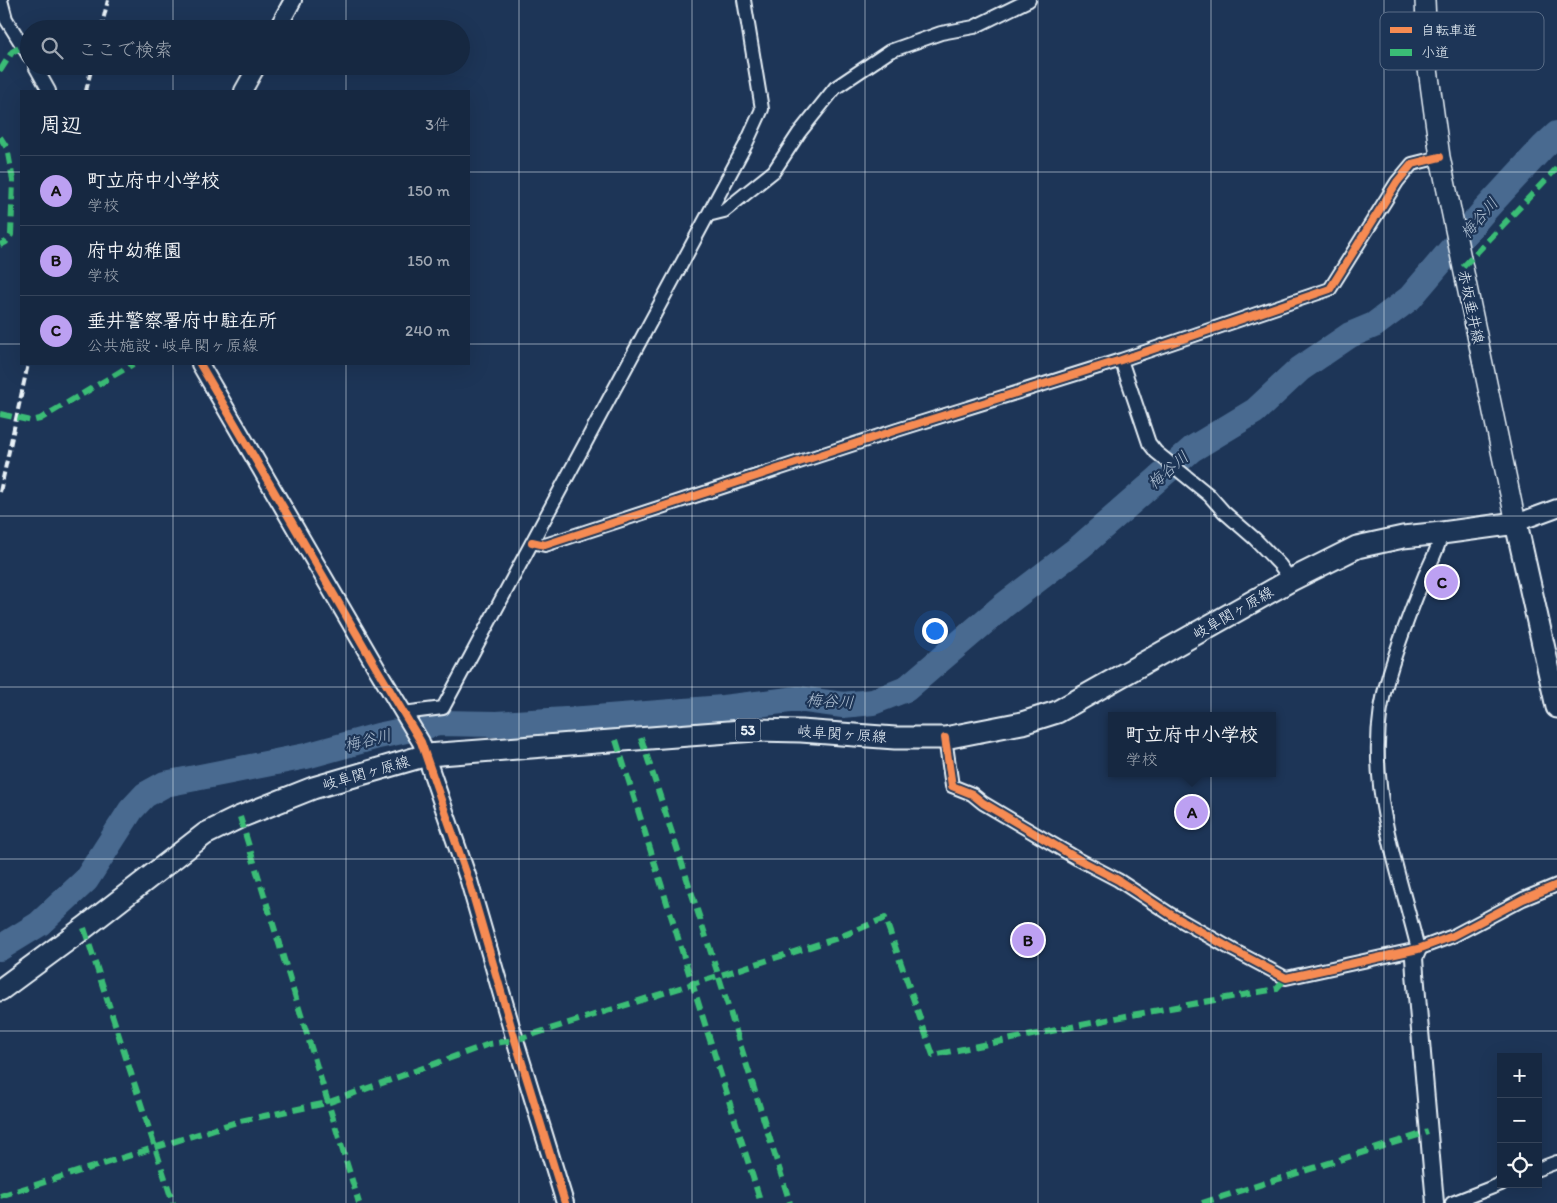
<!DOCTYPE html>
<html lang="ja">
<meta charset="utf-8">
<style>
:root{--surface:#162841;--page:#1f3048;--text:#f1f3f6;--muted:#9ea6b1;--line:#35445a;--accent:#bca0f2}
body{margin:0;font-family:Itim,"Klee One",sans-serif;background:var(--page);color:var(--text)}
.controls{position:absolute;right:15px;bottom:15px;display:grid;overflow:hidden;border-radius:0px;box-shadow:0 5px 20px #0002}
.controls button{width:45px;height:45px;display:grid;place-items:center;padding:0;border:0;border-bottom:1px solid var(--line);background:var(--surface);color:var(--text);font:25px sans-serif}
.you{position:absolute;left:934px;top:630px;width:18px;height:18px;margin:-12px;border:4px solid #fff;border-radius:50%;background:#1a73e8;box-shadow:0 0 0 8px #1a73e833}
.badge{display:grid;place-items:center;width:32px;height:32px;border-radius:50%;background:var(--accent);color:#111;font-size:16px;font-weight:700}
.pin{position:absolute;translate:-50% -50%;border:2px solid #fff;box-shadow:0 1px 5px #0006}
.popup{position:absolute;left:1108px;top:712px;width:168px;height:65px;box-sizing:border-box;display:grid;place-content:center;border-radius:0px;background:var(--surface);filter:drop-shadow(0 1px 4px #0005);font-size:16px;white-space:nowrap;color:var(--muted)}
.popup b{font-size:19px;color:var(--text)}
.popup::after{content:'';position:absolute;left:50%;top:100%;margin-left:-10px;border:10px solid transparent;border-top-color:var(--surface)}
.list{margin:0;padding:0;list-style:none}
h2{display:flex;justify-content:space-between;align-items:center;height:65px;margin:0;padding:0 20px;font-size:21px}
h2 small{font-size:16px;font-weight:400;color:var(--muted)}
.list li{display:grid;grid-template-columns:32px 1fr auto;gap:15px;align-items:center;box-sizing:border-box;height:70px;padding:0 20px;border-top:1px solid var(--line)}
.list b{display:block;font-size:19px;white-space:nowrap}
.list p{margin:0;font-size:16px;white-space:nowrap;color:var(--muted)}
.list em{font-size:16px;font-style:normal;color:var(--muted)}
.icon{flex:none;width:28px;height:28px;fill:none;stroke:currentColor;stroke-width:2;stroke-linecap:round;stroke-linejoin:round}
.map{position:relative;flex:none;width:1557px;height:1203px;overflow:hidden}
.search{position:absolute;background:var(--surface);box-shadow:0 5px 20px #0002;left:20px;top:20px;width:450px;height:55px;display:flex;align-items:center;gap:12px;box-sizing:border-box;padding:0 18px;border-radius:28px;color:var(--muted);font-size:19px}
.panel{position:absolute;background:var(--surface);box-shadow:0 5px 20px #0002;left:20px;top:90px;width:450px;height:275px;border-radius:0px}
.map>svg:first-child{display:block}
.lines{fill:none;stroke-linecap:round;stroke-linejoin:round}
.river{stroke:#4a6b90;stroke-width:26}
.minor-casing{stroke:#e8f1f8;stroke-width:16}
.tertiary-casing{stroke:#e8f1f8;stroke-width:20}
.secondary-casing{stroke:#e8f1f8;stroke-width:22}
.primary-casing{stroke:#e8f1f8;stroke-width:25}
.minor{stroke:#1d3557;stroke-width:12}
.tertiary{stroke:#1d3557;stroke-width:16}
.secondary{stroke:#1d3557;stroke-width:19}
.primary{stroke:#1d3557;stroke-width:21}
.rail{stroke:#e8f1f8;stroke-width:4;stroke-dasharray:8 4;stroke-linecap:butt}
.quiet{stroke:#3abd76;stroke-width:6;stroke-dasharray:12 6;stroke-linecap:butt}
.cycleway-casing{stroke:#1d3557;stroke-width:11}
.cycleway{stroke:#f68b52;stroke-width:8}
.grid{fill:none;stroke:#e8f1f8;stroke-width:1;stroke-opacity:0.55}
.labels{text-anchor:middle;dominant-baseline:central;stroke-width:4.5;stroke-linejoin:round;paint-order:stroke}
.shield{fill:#1d3557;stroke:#abb9c8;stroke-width:1}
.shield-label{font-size:14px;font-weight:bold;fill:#e8f1f8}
.street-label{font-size:15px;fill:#e8f1f8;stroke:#1d3557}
.water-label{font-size:16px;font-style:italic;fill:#b1c2d4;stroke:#1d3557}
.key{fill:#1d3557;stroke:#5a6d87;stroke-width:1}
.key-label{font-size:14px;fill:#e8f1f8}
</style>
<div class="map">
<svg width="1557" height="1203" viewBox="0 0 1557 1203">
<rect width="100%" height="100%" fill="#1d3557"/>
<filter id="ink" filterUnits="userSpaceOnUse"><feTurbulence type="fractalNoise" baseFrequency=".02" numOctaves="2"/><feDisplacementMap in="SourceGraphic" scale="10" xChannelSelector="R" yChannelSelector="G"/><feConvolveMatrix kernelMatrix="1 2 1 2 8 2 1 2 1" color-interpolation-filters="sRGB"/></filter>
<g filter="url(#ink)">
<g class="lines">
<!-- river -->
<path class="river" d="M0 948 39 924 86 880 131 810 145 795 165 784 306 756 378 736 439 723 496 724 583 719 723 708 798 699 843 705 873 702 906 689 1003 606 1080 547 1192 449 1255 411 1300 369 1350 335 1374 325 1410 298 1484 211 1543 147 1557 134"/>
<!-- minor casing -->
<g class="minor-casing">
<path id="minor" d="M1 0 6 19 29 56
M35 66 49 91
M708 215 724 211 774 171 799 133 835 88 890 51 941 33 974 27 1029 0
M1121 360 1149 443 1156 452 1209 495 1224 512 1255 539 1280 565 1291 580
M532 542 545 545 897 430 1121 360 1330 289 1397 182 1412 164 1440 157
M403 713 443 708 746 144 762 109 744 0
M945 738 952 786 972 794 983 803 1078 859 1118 880 1170 914 1233 950 1286 978 1418 949 1453 936 1523 899 1557 885
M1418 949C1396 859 1359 767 1389 675 1399 641 1412 607 1425 575 1432 560 1438 549 1442 533
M1538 1169 1557 1162
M1452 1203 1501 1184"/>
</g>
<!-- tertiary casing -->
<g class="tertiary-casing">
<path id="tertiary" d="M277 29 293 0
M243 91 257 66
M200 364 377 669 421 742 469 881 515 1040 565 1203
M1516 523 1557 508
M1418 949 1414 958 1415 973 1435 1203"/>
</g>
<!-- secondary casing -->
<g class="secondary-casing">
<path id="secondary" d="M1425 0 1428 69 1440 157 1516 523"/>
</g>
<!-- primary casing -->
<g class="primary-casing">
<path id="primary" d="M0 990 84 928 205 834 240 817 313 788 427 755 755 730 801 731 895 738H945L1022 723 1057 712 1291 580 1357 547 1403 537 1442 533 1516 523 1557 707"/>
</g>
<!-- minor -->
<use href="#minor" class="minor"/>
<!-- tertiary -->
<use href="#tertiary" class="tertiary"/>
<!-- secondary -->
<use href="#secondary" class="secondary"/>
<!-- primary -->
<use href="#primary" class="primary"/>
<!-- rail -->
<path class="rail" d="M101 29 108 0
M86 91 92 66
M0 492 28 364"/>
<!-- quiet -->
<path class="quiet" d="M0 71 12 52 23 46
M0 137 7 148 13 180 11 235 6 242 0 245
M1463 267 1557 168
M0 414 32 421 40 419 133 364
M641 738 718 974 790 1203
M616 740 761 1203
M240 817 359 1203
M84 928 173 1203
M0 1196 240 1121 327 1103 489 1044 515 1040 835 939 885 918 933 1055 1126 1016 1276 989 1286 978
M1202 1203 1428 1132"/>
<!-- cycleway casing -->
<g class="cycleway-casing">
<path id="cycleway" d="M200 364 377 669 421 742 469 881 515 1040 565 1203
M532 542 545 545 897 430 1121 360 1330 289 1397 182 1412 164 1440 157
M945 738 952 786 972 794 983 803 1078 859 1118 880 1170 914 1233 950 1286 978 1418 949 1453 936 1523 899 1557 885"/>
</g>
<!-- cycleway -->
<use href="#cycleway" class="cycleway"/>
</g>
</g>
<!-- grid -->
<path class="grid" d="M173 0V29M346 0V29M519 0V1203M692 0V1203M865 0V1203M1038 0V1203M1211 0V1203M1384 0V1203M173 66V91M346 66V91M0 172H21M469 172H1557M0 344H21M469 344H1557M173 364V1203M346 364V1203M0 516H1557M0 687H1557M0 859H1557M0 1031H1557"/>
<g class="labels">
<!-- shield labels -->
<rect class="shield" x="735.5" y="718.5" width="25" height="23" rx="4"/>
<g class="shield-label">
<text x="748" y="730">53</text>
</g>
<!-- street labels -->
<g class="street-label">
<text transform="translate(1471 307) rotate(78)">赤坂垂井線</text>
<text transform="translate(1233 613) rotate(-30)">岐阜関ヶ原線</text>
<text transform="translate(842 734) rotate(4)">岐阜関ヶ原線</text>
<text transform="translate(366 773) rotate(-16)">岐阜関ヶ原線</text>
</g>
<!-- water labels -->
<g class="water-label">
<text transform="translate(1479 218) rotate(-49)">梅谷川</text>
<text transform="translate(1168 470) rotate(-41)">梅谷川</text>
<text transform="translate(830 701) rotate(3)">梅谷川</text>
<text transform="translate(368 740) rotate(-14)">梅谷川</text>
</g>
</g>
<!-- legend -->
<rect x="1380" y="12" width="164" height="58" rx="8" class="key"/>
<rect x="1390" y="27" width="22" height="6" fill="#f68b52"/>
<rect x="1390" y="49" width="22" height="7" fill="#3abd76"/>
<g class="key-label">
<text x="1421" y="35">自転車道</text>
<text x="1421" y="57">小道</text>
</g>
</svg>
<div class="controls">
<button>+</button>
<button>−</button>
<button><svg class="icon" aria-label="locate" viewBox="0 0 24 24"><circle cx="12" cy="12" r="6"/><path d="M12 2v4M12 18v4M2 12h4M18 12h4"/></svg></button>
</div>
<div class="you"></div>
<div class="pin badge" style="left:1192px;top:812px">A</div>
<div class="popup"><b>町立府中小学校</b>学校</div>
<div class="pin badge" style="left:1028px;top:940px">B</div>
<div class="pin badge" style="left:1442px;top:582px">C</div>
<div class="search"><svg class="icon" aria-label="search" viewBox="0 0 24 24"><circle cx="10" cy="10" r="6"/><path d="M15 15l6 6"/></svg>ここで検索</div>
<section class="panel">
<h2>周辺<small>3件</small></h2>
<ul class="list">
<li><span class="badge">A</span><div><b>町立府中小学校</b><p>学校</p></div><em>150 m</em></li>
<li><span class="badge">B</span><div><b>府中幼稚園</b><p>学校</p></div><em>150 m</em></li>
<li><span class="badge">C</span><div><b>垂井警察署府中駐在所</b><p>公共施設 · 岐阜関ヶ原線</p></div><em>240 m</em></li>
</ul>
</section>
</div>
